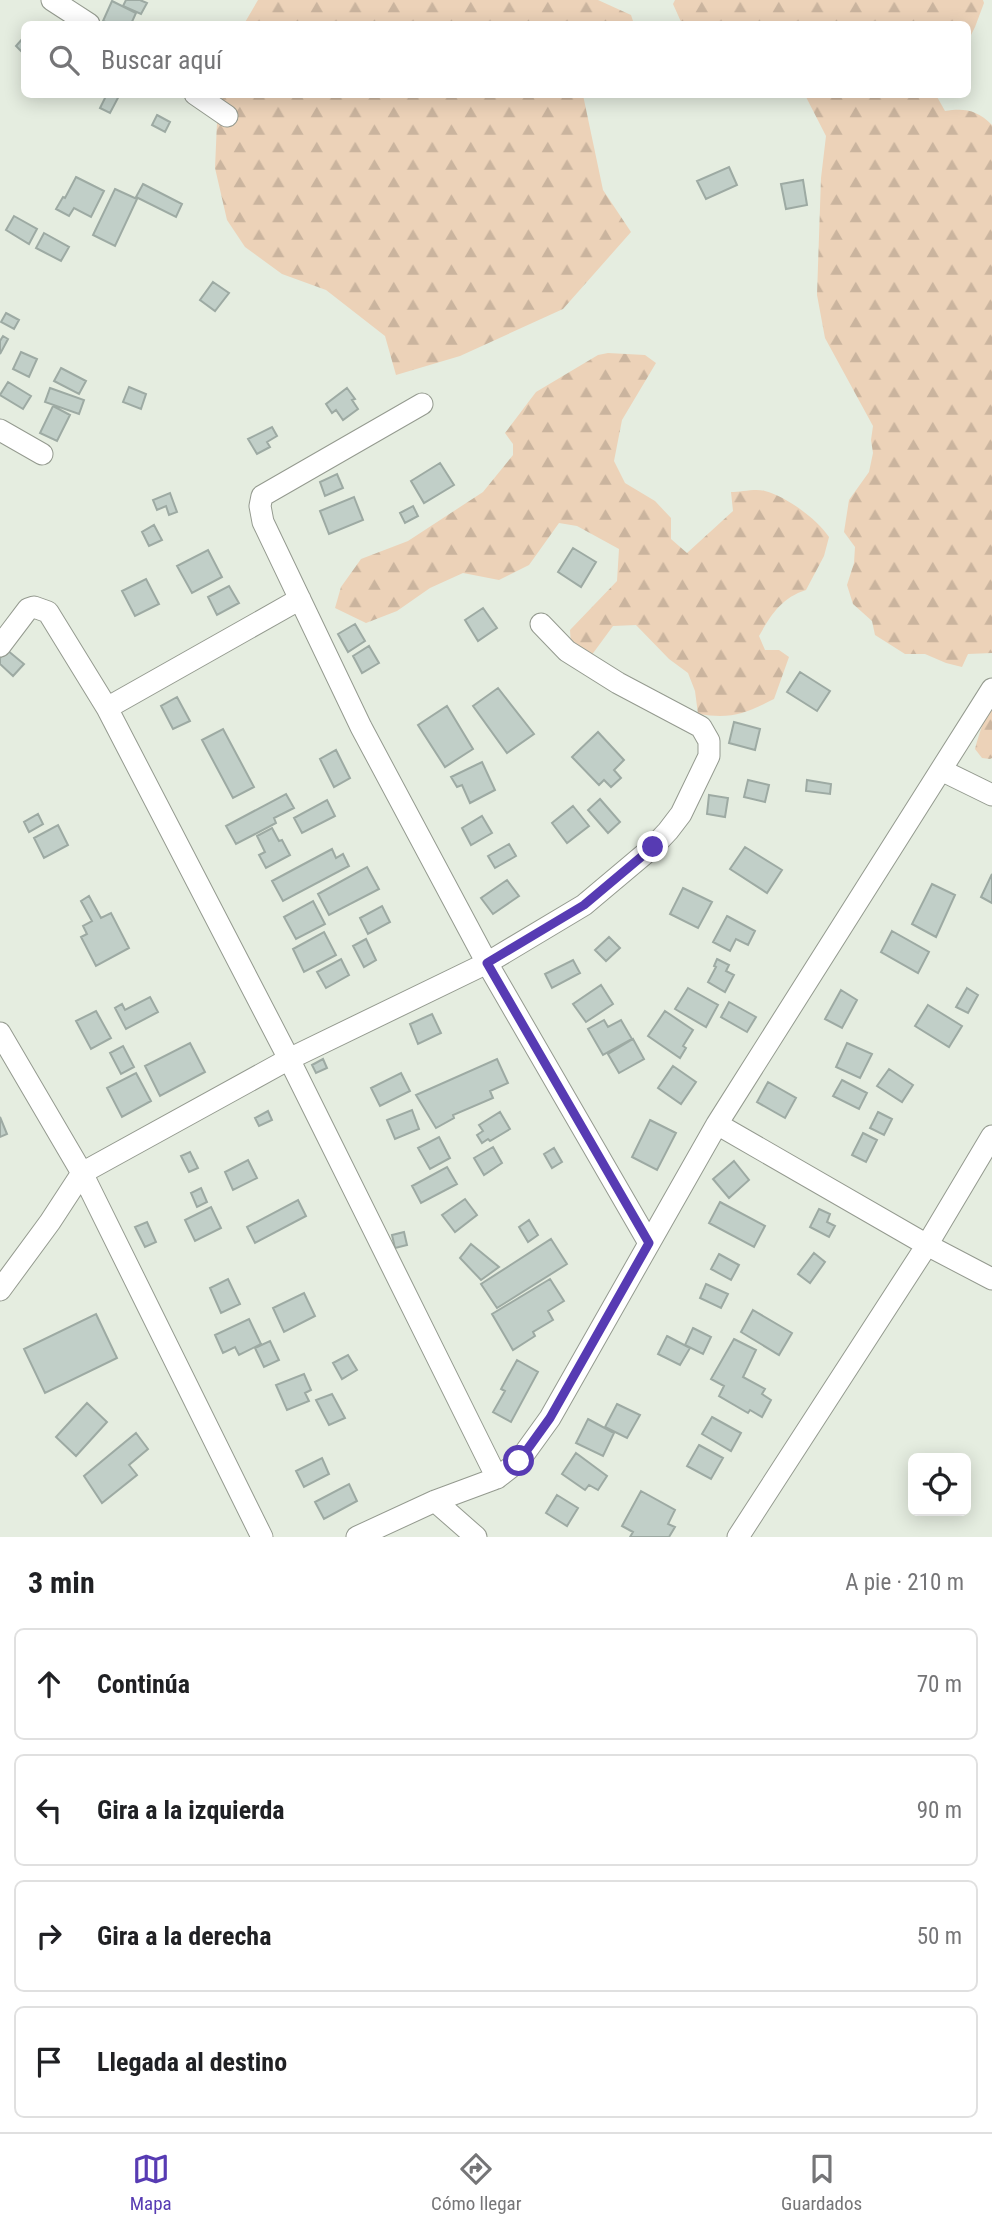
<!DOCTYPE html>
<html lang="es">
<meta charset="utf-8">
<style>
:root{--surface:#fff;--page:#f2f2f2;--text:#202124;--muted:#757577;--line:#e0e0e0;--accent:#573bb3}
body{margin:0;font-family:"Roboto Condensed",sans-serif;background:var(--page);color:var(--text)}
.controls{position:absolute;right:21px;bottom:21px;display:grid;overflow:hidden;border-radius:10px;box-shadow:0 4px 18px #0003}
.controls button{width:63px;height:63px;display:grid;place-items:center;padding:0;border:0;border-bottom:2px solid var(--line);background:var(--surface);color:var(--text);font:35px sans-serif}
.stop{position:absolute;width:21px;height:21px;margin:-16px;border:5px solid #573bb3;border-radius:50%;background:#fff}
.stop.end{background:#573bb3;border-color:#fff;box-shadow:0 2px 7px #0008}
.list{margin:0;padding:0;list-style:none}
h2{display:flex;justify-content:space-between;align-items:center;height:91px;margin:0;padding:0 28px;font-size:30px}
h2 small{font-size:23px;font-weight:400;color:var(--muted)}
.list li{display:grid;grid-template-columns:46px 1fr auto;gap:21px;align-items:center;box-sizing:border-box;height:112px;margin:0 14px 14px;padding:0 14px;border:2px solid var(--line);border-radius:10px}
.list b{display:block;font-size:26px;white-space:nowrap}
.list em{font-size:23px;font-style:normal;color:var(--muted)}
.icon{flex:none;width:38px;height:38px;fill:none;stroke:currentColor;stroke-width:2;stroke-linecap:round;stroke-linejoin:round}
.map{position:relative;flex:none;width:992px;height:1537px;overflow:hidden}
.search{position:absolute;background:var(--surface);box-shadow:0 4px 18px #0003;left:21px;right:21px;top:21px;height:77px;display:flex;align-items:center;gap:18px;box-sizing:border-box;padding:0 24px;border-radius:10px;color:var(--muted);font-size:26px}
.sheet{height:595px;background:var(--surface)}
nav{display:flex;justify-content:space-around;align-items:center;box-sizing:border-box;height:98px;border-top:2px solid var(--line);background:var(--surface);font-size:19px;color:var(--muted)}
nav a{display:grid;justify-items:center;gap:4px}
nav .on{color:var(--accent)}
.map>svg:first-child{display:block}
.forest{fill:url(#forest-firs)}
.building{fill:#c1cfc8;stroke:#9daaa3;stroke-width:2}
.lines{fill:none;stroke-linecap:round;stroke-linejoin:round}
.minor-casing{stroke:#949a8f;stroke-width:23}
.minor{stroke:#fff;stroke-width:21}
.route{stroke:#573bb3;stroke-width:9}
</style>
<div class="map">
<svg width="992" height="1537" viewBox="0 0 992 1537">
<defs>
<pattern id="forest-firs" width="22" height="20" patternUnits="userSpaceOnUse" patternTransform="scale(1.75)"><rect width="22" height="20" fill="#ecd2b8"/><path d="M5 1l3.5 6h-7zM16 11l3.5 6h-7z" fill="#cab49e"/></pattern>
</defs>
<rect width="100%" height="100%" fill="#e5ede0"/>
<!-- forest -->
<path class="forest" d="M258 0H598L631 15 634 24H244Z
M675 0H983L984 3 975 27 968 41V24H682L673 4Z
M223 95H583L603 190 631 232 563 309 460 356 396 375 385 336 326 290 282 274 245 247 227 220 215 168 217 122Z
M805 95H936L945 111C965 108 977 110 992 125V653L968 654 962 667 946 663 925 654H905L875 635 872 621 853 604 847 585 854 563 855 547 844 532 849 500 869 472 873 453 871 440 873 426 825 338 817 295 821 178 826 136Z
M608 353 645 355 656 363 622 420 614 461 625 483 655 501 671 518V539L687 553 733 511 731 492C741 492 756 488 765 491 787 497 817 519 829 537L824 556 806 590C781 598 771 615 759 636L765 650H779L789 657 774 699C744 714 732 719 698 714L695 691 688 673 669 659 636 625 613 626 591 656 571 645 570 630 617 581 619 549 577 526 559 523 529 565 499 580 463 573 430 588 397 611 366 623 335 608 341 587 361 559 408 541 483 492 513 455V444L505 433 536 392 598 355Z
M992 699V758L990 759 982 758 975 749C980 730 986 716 992 699Z"/>
<!-- building -->
<path class="building" d="M126 0H140L147 3 141 14 123 6Z
M112 1 136 13 131 24H111L103 21Z
M24 37V54L16 46Z
M107 94H120L110 113 100 108Z
M157 115 170 122 165 132 152 125Z
M729 167 737 185 706 199 697 181Z
M76 177 104 191 91 217 74 208 69 216 56 209 63 197 65 198Z
M803 180 807 205 786 209 781 184Z
M143 184 182 204 176 217 136 197Z
M115 189 137 199 115 246 93 235Z
M14 216 37 229 29 244 6 230Z
M44 233 69 247 61 261 36 248Z
M213 282 229 293 215 311 200 300Z
M6 313 19 320 14 329 1 322Z
M3 336 8 339 0 354V341Z
M21 352 37 359 29 377 13 369Z
M61 368 86 381 79 394 54 381Z
M8 382 31 396 23 409 0 395Z
M129 387 146 394 141 409 123 402Z
M50 388 84 400 79 414 45 402Z
M347 388 355 399 352 400 358 409 343 420 336 410 332 413 326 404Z
M53 406 70 415 57 441 40 433Z
M272 427 277 436 267 442 270 447 257 454 248 439Z
M440 463 454 485 424 503 411 481Z
M337 474 343 488 325 496 320 482Z
M170 493 177 512 169 515 166 506 157 510 153 500Z
M354 497 363 520 329 534 320 511Z
M413 506 418 516 405 523 400 513Z
M154 525 162 540 149 546 142 532Z
M573 548 596 562 581 587 558 572Z
M208 550 222 577 192 593 177 566Z
M146 579 159 604 135 616 122 591Z
M229 586 239 603 217 615 208 597Z
M483 608 497 628 478 641 465 620Z
M355 624 365 641 348 652 338 634Z
M369 646 379 663 362 673 353 656Z
M7 650 24 664 13 676 0 664V658Z
M800 672 830 691 817 711 787 692Z
M498 688 534 734 507 753 473 706Z
M177 697 190 721 173 729 161 706Z
M447 706 473 749 445 767 418 725Z
M734 722 760 729 755 750 729 743Z
M223 729 254 787 233 798 202 740Z
M598 732 624 760 614 770 621 778 611 787 604 780 599 785 572 757Z
M336 750 350 778 334 787 320 759Z
M482 762 495 790 470 803 462 785 457 787 451 777Z
M748 780 769 785 765 802 744 797Z
M807 780 831 784 830 794 806 791Z
M286 794 294 808 274 818 276 823 236 844 226 826Z
M709 795 728 798 725 817 707 814Z
M600 799 620 822 608 833 588 810Z
M327 800 335 816 302 833 294 818Z
M573 806 589 826 567 843 552 823Z
M38 814 43 824 29 832 24 822Z
M482 816 492 833 471 845 462 828Z
M58 825 68 845 44 858 34 838Z
M272 828 279 841 282 840 290 855 266 868 259 855 265 852 257 836Z
M509 844 516 856 495 868 488 856Z
M745 847 782 870 767 893 730 869Z
M332 849 336 858 343 854 349 866 283 901 272 881Z
M367 867 379 889 329 915 318 894Z
M992 874V903L981 897Z
M507 880 519 896 493 914 481 898Z
M932 884 955 895 936 937 912 924Z
M683 888 712 902 698 928 670 914Z
M89 896 101 918 111 913 129 948 96 966 81 937 87 934 83 926 92 921 81 901Z
M313 901 325 924 296 939 284 917Z
M382 906 390 922 368 934 360 918Z
M727 916 755 931 748 945 736 939 730 951 713 942Z
M892 931 929 952 918 973 881 952Z
M324 932 336 955 304 972 293 949Z
M609 937 620 948 606 961 595 950Z
M366 939 376 960 364 967 353 946Z
M341 959 349 975 326 988 317 972Z
M717 959 729 965 726 971 734 975 725 992 708 982 716 967 714 966Z
M573 960 580 973 552 988 545 974Z
M601 985 613 1004 586 1022 573 1004Z
M688 988 718 1005 706 1027 675 1009Z
M967 988 978 995 968 1013 956 1007Z
M841 990 857 1000 842 1028 825 1019Z
M150 997 158 1012 126 1029 115 1008 122 1004 125 1010Z
M729 1002 756 1017 747 1032 721 1017Z
M928 1005 962 1026 949 1047 915 1026Z
M96 1011 111 1038 91 1049 76 1021Z
M665 1011 693 1030 683 1046 686 1048 680 1058 648 1036Z
M432 1014 441 1033 418 1044 410 1024Z
M604 1020 608 1027 621 1020 632 1039 603 1055 588 1029Z
M633 1039 644 1059 619 1073 608 1054Z
M190 1043 205 1072 160 1096 145 1066Z
M847 1043 872 1054 860 1078 836 1067Z
M123 1046 134 1067 121 1074 110 1053Z
M323 1059 327 1068 316 1073 312 1065Z
M497 1059 508 1083 490 1091 493 1098 453 1115 454 1118 436 1128 416 1095Z
M673 1066 696 1082 681 1104 658 1088Z
M889 1069 913 1085 902 1102 877 1086Z
M136 1073 151 1101 122 1117 107 1088Z
M401 1073 410 1091 380 1106 371 1088Z
M842 1080 867 1093 859 1109 833 1096Z
M768 1082 796 1098 785 1118 757 1102Z
M412 1110 419 1129 395 1139 387 1120Z
M268 1111 272 1120 259 1126 255 1118Z
M500 1112 510 1129 490 1141 488 1139 482 1143 477 1135 483 1131 479 1125Z
M878 1112 892 1119 884 1135 870 1128Z
M0 1117 7 1134 0 1137Z
M650 1120 676 1133 657 1170 632 1157Z
M863 1133 877 1140 866 1162 852 1155Z
M439 1137 450 1158 430 1169 418 1148Z
M493 1147 502 1163 484 1175 474 1158Z
M554 1148 562 1162 552 1168 544 1154Z
M190 1152 198 1168 189 1172 181 1156Z
M248 1160 257 1178 233 1190 225 1172Z
M734 1161 749 1180 729 1198 713 1179Z
M447 1167 457 1184 421 1203 412 1186Z
M201 1188 207 1202 197 1207 191 1193Z
M465 1199 477 1215 455 1232 442 1215Z
M298 1200 306 1216 255 1243 247 1227Z
M720 1202 765 1226 754 1247 709 1223Z
M211 1207 221 1228 195 1241 185 1220Z
M819 1209 830 1214 827 1222 835 1226 829 1237 810 1227Z
M529 1220 538 1235 528 1242 519 1227Z
M147 1222 156 1242 145 1247 135 1227Z
M404 1232 407 1245 395 1248 392 1235Z
M551 1239 567 1264 497 1308 481 1284Z
M471 1244 499 1267 481 1280 460 1258Z
M814 1253 825 1262 810 1283 798 1274Z
M719 1254 739 1265 731 1280 711 1269Z
M228 1279 240 1304 221 1313 210 1288Z
M550 1279 564 1301 548 1311 553 1320 533 1332 535 1336 513 1350 492 1314Z
M706 1284 728 1294 721 1308 700 1298Z
M304 1293 315 1316 284 1332 273 1308Z
M753 1310 792 1333 779 1355 741 1332Z
M96 1314 117 1358 45 1393 24 1349Z
M249 1319 261 1344 239 1355 235 1347 223 1353 215 1335Z
M693 1328 711 1337 703 1354 685 1345Z
M667 1336 690 1348 680 1365 658 1354Z
M734 1339 756 1350 743 1377 765 1389 762 1394 771 1400 762 1417 750 1410 748 1413 719 1396 724 1386 711 1379Z
M270 1341 279 1360 264 1367 255 1348Z
M348 1355 357 1370 342 1379 333 1363Z
M517 1360 538 1372 511 1422 493 1412 505 1391 501 1389Z
M304 1374 311 1390 305 1393 309 1401 287 1410 276 1385Z
M332 1394 345 1418 329 1425 316 1400Z
M87 1403 107 1422 76 1456 56 1437Z
M617 1404 640 1415 627 1438 605 1427Z
M712 1417 741 1433 731 1451 702 1434Z
M588 1419 614 1433 603 1456 576 1443Z
M136 1433 148 1449 129 1465 137 1475 102 1503 84 1476Z
M699 1445 723 1458 711 1479 687 1466Z
M576 1453 607 1476 598 1490 589 1485 585 1490 562 1474Z
M322 1458 329 1474 304 1487 296 1471Z
M349 1484 357 1501 324 1519 315 1502Z
M641 1491 675 1510 668 1524 675 1527 669 1537H630L633 1532 622 1526Z
M557 1495 578 1508 567 1526 546 1513Z"/>
<g class="lines">
<!-- minor casing -->
<g class="minor-casing">
<path id="minor" d="M52 0 89 24
M195 94 227 116
M422 404 262 496 260 506 263 522 361 727 487 963 649 1243
M0 430 42 454
M0 646 28 609 34 607 48 612 107 708 289 1059 497 1478
M107 708 300 599
M941 770 992 795
M0 1033 82 1173 262 1537
M717 1124 927 1245 992 1279
M0 1290 50 1222 82 1173 289 1059 487 963 584 905 653 847 668 831 681 814 709 756V741L701 727 618 683 567 651 541 624
M435 1501 476 1537
M357 1537 435 1501 497 1478 519 1461 550 1418 717 1124 992 689
M738 1537 927 1245 992 1136"/>
</g>
<!-- minor -->
<use href="#minor" class="minor"/>
</g>
<g class="lines">
<!-- route -->
<path class="route" d="M519 1461 550 1418 649 1243 487 963 584 905 653 847"/>
</g>
</svg>
<div class="controls">
<button><svg class="icon" aria-label="locate" viewBox="0 0 24 24"><circle cx="12" cy="12" r="6"/><path d="M12 2v4M12 18v4M2 12h4M18 12h4"/></svg></button>
</div>
<div class="stop" style="left:519px;top:1461px"></div>
<div class="stop end" style="left:653px;top:847px"></div>
<div class="search"><svg class="icon" aria-label="search" viewBox="0 0 24 24"><circle cx="10" cy="10" r="6"/><path d="M15 15l6 6"/></svg>Buscar aquí</div>
</div>
<section class="sheet">
<h2>3 min<small>A pie · 210 m</small></h2>
<ul class="list">
<li><svg class="icon" aria-label="ahead" viewBox="0 0 24 24"><path d="M12 20V5M6 11l6-6 6 6"/></svg><div><b>Continúa</b></div><em>70 m</em></li>
<li><svg class="icon" aria-label="left" viewBox="0 0 24 24"><path d="M17 20v-9H6M10 6l-5 5 5 5"/></svg><div><b>Gira a la izquierda</b></div><em>90 m</em></li>
<li><svg class="icon" aria-label="right" viewBox="0 0 24 24"><path d="M7 20v-9h11M14 6l5 5-5 5"/></svg><div><b>Gira a la derecha</b></div><em>50 m</em></li>
<li><svg class="icon" aria-label="arrive" viewBox="0 0 24 24"><path d="M6 21V4h12l-3 4 3 4H6"/></svg><div><b>Llegada al destino</b></div></li>
</ul>
</section>
<nav>
<a class="on"><svg class="icon" aria-label="map" viewBox="0 0 24 24"><path d="M3 6l6-2 6 2 6-2v14l-6 2-6-2-6 2zM9 4v14M15 6v14"/></svg>Mapa</a>
<a><svg class="icon" aria-label="directions" viewBox="0 0 24 24"><path d="M12 3l9 9-9 9-9-9zM9 14v-3h6M13 9l2 2-2 2"/></svg>Cómo llegar</a>
<a><svg class="icon" aria-label="saved" viewBox="0 0 24 24"><path d="M7 4h10v16l-5-4-5 4z"/></svg>Guardados</a>
</nav>
